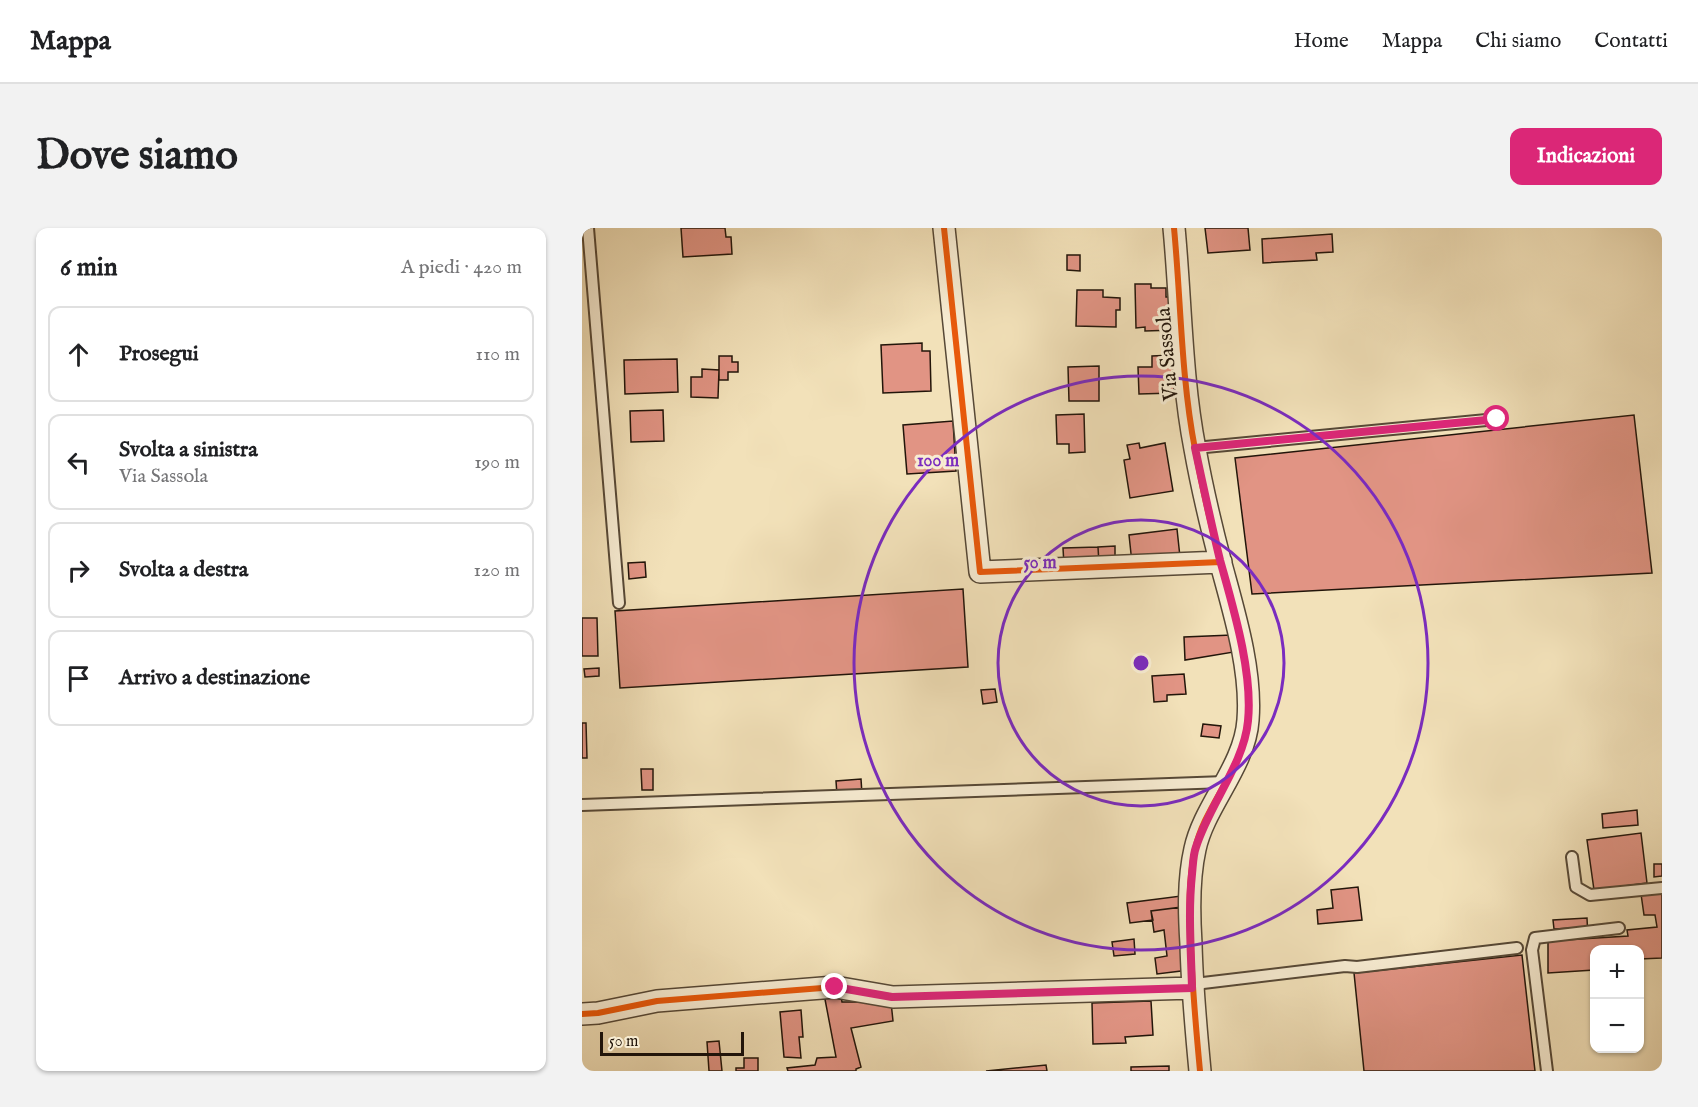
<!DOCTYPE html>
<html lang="it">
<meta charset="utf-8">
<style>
:root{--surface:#fff;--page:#f2f2f2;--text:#202124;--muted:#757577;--line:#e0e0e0;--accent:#db2777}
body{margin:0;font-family:"IM FELL English",serif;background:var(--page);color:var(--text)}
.controls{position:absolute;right:18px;bottom:18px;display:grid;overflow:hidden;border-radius:12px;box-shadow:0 2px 4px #0004}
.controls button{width:54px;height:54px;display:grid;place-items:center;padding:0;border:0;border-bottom:2px solid var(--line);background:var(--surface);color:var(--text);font:30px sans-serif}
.scale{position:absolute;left:18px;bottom:15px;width:144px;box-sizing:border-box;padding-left:6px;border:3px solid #22150a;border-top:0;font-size:16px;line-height:21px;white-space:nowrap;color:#22150a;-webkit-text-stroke:4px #f7ecd2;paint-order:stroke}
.stop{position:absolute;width:18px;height:18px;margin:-14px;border:4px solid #db2777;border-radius:50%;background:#fff}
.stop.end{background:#db2777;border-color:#fff;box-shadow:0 2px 6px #0008}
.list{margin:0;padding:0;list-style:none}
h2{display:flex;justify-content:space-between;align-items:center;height:78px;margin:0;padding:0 24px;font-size:26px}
h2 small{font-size:20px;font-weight:400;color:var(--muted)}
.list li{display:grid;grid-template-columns:39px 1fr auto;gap:18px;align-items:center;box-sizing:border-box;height:96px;margin:0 12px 12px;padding:0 12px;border:2px solid var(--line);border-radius:12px}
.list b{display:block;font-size:22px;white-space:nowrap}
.list p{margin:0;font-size:20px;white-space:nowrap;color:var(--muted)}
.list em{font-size:20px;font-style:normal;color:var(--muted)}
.icon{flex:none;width:33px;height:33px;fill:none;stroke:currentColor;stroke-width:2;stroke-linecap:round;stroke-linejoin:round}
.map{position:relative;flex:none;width:1080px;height:843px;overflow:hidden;border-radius:12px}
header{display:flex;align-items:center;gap:36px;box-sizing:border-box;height:84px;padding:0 30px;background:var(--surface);border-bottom:2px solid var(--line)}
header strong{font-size:28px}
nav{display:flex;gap:33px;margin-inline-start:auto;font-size:21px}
.intro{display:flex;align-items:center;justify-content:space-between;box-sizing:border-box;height:144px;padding:0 36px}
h1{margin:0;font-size:42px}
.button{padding:15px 27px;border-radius:12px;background:var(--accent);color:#fff;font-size:21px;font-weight:700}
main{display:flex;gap:36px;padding:0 36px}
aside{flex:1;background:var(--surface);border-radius:12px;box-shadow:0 2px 4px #0004}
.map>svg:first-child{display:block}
.building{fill:#e19484;stroke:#22150a;stroke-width:1.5}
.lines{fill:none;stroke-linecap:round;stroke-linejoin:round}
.lane-casing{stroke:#564836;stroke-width:14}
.street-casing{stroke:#564836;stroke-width:24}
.lane{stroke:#f7ecd2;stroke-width:10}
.street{stroke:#f7ecd2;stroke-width:21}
.cycleway-casing{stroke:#f7ecd2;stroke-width:10}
.cycleway{stroke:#e8590c;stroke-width:6}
.route{stroke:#db2777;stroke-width:8}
.ring{fill:none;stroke:#7b2cbf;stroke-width:3}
.labels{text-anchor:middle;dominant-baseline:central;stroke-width:6;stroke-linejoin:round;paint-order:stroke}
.street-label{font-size:21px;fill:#22150a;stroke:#f7ecd2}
.centre{fill:#7b2cbf;stroke:#f7ecd2;stroke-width:3}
.ring-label{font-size:18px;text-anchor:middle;font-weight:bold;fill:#7b2cbf;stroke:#f7ecd2;stroke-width:6;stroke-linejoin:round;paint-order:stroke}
</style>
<header>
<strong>Mappa</strong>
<nav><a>Home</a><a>Mappa</a><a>Chi siamo</a><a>Contatti</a></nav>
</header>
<div class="intro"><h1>Dove siamo</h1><a class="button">Indicazioni</a></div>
<main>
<aside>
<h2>6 min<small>A piedi · 420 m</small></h2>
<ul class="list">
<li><svg class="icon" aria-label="ahead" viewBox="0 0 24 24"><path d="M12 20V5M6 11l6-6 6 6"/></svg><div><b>Prosegui</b></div><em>110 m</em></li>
<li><svg class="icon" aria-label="left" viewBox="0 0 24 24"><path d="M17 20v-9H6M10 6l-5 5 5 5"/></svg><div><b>Svolta a sinistra</b><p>Via Sassola</p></div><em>190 m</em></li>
<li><svg class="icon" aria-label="right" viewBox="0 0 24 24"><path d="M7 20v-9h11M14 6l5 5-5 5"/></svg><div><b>Svolta a destra</b></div><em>120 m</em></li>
<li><svg class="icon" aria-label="arrive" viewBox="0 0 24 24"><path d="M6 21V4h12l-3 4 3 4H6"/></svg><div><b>Arrivo a destinazione</b></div></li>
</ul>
</aside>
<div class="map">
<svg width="1080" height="843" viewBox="0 0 1080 843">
<rect width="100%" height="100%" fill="#f2e1b9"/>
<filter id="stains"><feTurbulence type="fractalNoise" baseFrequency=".00333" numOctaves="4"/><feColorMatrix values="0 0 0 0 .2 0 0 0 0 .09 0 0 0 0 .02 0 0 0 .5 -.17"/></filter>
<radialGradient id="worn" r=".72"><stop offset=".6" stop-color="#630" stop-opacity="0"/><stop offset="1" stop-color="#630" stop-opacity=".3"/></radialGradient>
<!-- building -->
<path class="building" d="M99 0H143L144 9H149L150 26 101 29Z
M623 0H666L668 22 626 25Z
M750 6 751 24 734 25 735 32 681 35 680 11Z
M485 27H498V43L485 42Z
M553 56H569V60H584V69H592L593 102 563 103V99L554 100Z
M495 62H521V69L538 70V82H534V99L494 98Z
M340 115V123H348L349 163 301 165 299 117Z
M591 127 592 165 557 166 556 139H570V128Z
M137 128H150V134H156V144H146V152H137Z
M95 131 96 164 43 166 42 132Z
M517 138V173H487L486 139Z
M120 141 137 142 136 170 109 169V149H120Z
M81 182 82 213 49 214 48 183Z
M502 186 503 224 487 225V216H475L474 187Z
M1052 187 1070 345 670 366 653 230Z
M371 193 374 243 325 246 321 197Z
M557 215 558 220 583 215 591 263 548 270 542 232 548 231 545 217Z
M595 301 598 329 550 335 547 307Z
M533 318V335L517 336 516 319Z
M516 319 517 336 482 337 481 320Z
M63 334 64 349 47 351 46 335Z
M381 361 386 439 38 460 33 383Z
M0 390H15L16 428H0Z
M650 407 652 424 603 432 602 409Z
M17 440V448L3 449 2 441Z
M602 446 604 466 585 467V473L572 474 570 448Z
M413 461 415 474 401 476 399 462Z
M0 495H4L5 530H0Z
M621 496 639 498 637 510 619 508Z
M59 541H71V562H60Z
M279 551 280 566 255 567 254 553Z
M1055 582 1056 597 1021 600 1020 586Z
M1059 605 1065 655 1012 662 1005 612Z
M1072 636H1080V648L1072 649Z
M776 659 780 692 736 696 735 682 751 680 749 662Z
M1080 665V730L1058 731V722H1012V742L966 745V713L1046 708 1045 702 1075 699 1073 687H1062L1059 666Z
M599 668 600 679 569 683 571 692 548 695 545 675Z
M599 679 607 742 575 746 573 730 585 728 582 702 572 704 569 683Z
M1005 690 1006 710 991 711 990 700 972 701 971 692Z
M552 711 553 726 532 728 530 714Z
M940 727 953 843H782L772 745Z
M242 766 259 768 260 774H309L311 793 269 800 279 839 274 841V843H206L205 840 233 837 235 830 254 829Z
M569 773 571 807 543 809 544 815 511 816 510 775Z
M219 782 221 809H217L219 830 202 829 198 784Z
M137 813 140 843H127L125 814Z
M162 830H176V843H154V840H162Z
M464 837 465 843H404Z
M587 838V843H549V839Z"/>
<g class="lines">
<!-- lane casing -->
<g class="lane-casing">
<path id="lane" d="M6 0 37 375
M613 220 915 191
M0 577 643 554
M990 629 994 659 1008 667 1080 660
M611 760 621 755 763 738 775 739 935 720
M965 843 950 722 953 710 1037 700"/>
</g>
<!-- street casing -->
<g class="street-casing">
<path id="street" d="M362 0 398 344 639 334
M592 0C599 73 599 149 613 221 620 260 629 298 639 336 652 384 670 442 666 492 663 538 622 578 613 621 606 652 607 685 609 716 610 759 614 801 618 843
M0 786 16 785 75 773 253 759 311 769 611 760"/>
</g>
<!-- lane -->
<use href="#lane" class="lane"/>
<!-- street -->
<use href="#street" class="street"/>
<!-- cycleway casing -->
<g class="cycleway-casing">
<path id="cycleway" d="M362 0 398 344 639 334
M592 0C599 73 599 149 613 221 620 260 629 298 639 336 652 384 670 442 666 492 663 538 622 578 613 621 606 652 607 685 609 716 610 759 614 801 618 843
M0 786 16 785 75 773 253 759 311 769 611 760"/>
</g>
<!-- cycleway -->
<use href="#cycleway" class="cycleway"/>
</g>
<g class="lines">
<!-- route -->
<path class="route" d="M253 759 310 769 610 760C609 722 606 684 610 646 611 637 611 627 614 619 627 577 662 536 666 493 671 444 651 379 638 332 629 295 621 257 613 220L915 191"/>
</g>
<!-- distance rings -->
<g class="ring">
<circle cx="559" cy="435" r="143"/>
<circle cx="559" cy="435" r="287"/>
</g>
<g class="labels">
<!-- street labels -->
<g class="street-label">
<text transform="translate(586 126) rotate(-95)">Via Sassola</text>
</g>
</g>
<circle cx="559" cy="435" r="9" class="centre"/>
<g class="ring-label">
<text x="356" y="238">100 m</text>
<text x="458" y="340">50 m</text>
</g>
<rect width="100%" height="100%" filter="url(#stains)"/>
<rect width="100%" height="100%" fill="url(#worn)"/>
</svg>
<div class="controls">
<button>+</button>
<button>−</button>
</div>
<div class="scale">50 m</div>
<div class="stop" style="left:915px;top:191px"></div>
<div class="stop end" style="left:253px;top:759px"></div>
</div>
</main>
